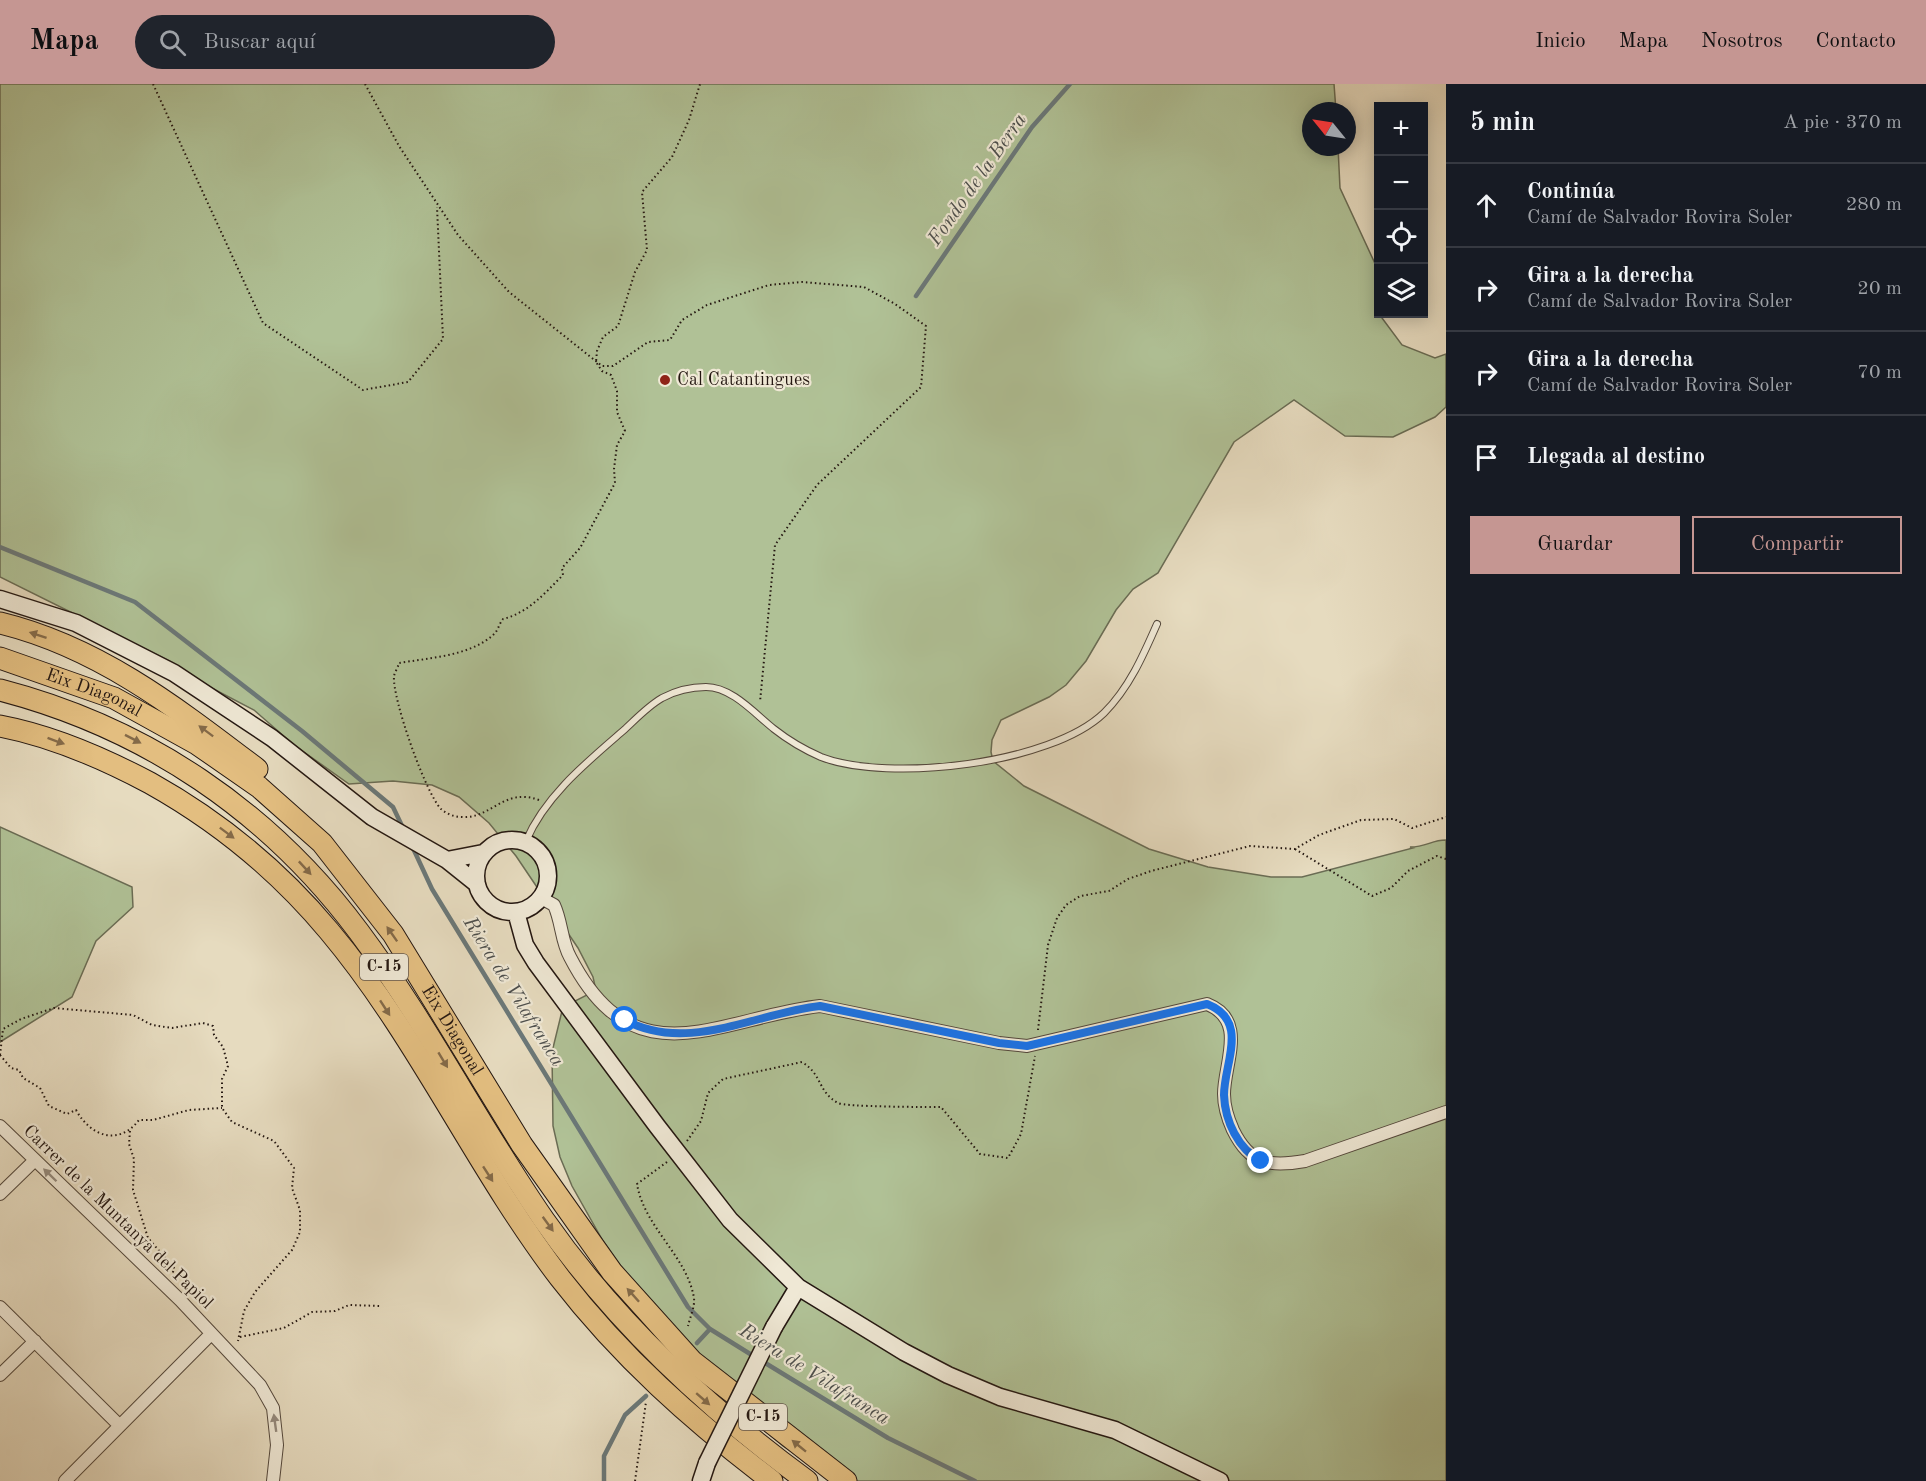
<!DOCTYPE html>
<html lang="es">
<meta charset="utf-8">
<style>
:root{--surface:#171b24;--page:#20242c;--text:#f1f3f6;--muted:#9ea1a6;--line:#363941;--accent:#c59692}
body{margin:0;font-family:"Old Standard TT",serif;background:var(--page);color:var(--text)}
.controls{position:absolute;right:18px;top:18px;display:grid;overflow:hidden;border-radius:0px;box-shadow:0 3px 15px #0003}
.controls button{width:54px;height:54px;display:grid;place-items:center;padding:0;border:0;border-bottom:2px solid var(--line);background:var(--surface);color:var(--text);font:30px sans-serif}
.compass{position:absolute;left:1302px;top:18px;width:54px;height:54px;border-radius:50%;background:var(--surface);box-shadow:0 3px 15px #0003;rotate:300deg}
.stop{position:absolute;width:18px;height:18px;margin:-14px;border:4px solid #1a73e8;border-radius:50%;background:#fff}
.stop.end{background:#1a73e8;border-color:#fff;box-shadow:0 2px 6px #0008}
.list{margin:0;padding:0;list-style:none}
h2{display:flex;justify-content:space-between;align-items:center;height:78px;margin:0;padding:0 24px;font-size:26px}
h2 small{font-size:20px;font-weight:400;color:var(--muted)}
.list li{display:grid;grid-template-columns:39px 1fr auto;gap:18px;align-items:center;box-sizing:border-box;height:84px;padding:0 24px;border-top:2px solid var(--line)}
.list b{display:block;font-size:22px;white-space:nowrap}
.list p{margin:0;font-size:20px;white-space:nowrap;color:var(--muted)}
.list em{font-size:20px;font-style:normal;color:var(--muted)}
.actions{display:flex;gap:12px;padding:18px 24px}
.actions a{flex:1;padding:14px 0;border:2px solid var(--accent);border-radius:0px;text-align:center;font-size:21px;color:var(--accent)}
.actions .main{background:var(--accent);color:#111}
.icon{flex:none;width:33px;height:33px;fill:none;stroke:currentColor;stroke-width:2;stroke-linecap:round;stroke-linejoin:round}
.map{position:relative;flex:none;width:1446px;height:1397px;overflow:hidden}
header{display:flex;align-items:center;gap:36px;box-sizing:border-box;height:84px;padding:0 30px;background:var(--accent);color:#111}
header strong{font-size:28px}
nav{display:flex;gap:33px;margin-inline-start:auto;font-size:21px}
.search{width:420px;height:54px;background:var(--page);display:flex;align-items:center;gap:15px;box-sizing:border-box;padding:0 21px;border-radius:33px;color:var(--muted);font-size:22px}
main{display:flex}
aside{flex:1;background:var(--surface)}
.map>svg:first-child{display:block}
.green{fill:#b0c196;stroke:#6a6c54;stroke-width:1.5}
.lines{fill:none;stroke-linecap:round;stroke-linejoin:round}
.stream{stroke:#6b7878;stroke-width:4.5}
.lane-casing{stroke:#54483c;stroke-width:8}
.street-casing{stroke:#54483c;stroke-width:14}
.secondary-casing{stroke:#241711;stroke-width:19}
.highway-casing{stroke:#241711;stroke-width:23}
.path{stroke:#241711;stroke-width:2;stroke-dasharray:1.5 3;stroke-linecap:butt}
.lane{stroke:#efe8d5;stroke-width:6}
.street{stroke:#efe8d5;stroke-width:12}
.secondary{stroke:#efe8d5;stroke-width:16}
.highway{stroke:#e3be80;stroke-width:21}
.secondary-bridge-casing{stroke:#241711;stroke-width:19;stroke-linecap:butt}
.secondary-bridge{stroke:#efe8d5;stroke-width:16}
.oneway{fill:#846a48}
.oneway2{fill:#948a7d}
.route{stroke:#1a73e8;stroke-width:8}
.poi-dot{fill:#8f2418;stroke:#efe8d5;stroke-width:2}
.labels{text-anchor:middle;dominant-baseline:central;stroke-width:4.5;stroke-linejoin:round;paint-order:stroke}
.shield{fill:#efe8d5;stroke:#61564c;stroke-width:1.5}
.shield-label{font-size:16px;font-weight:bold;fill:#241711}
.poi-label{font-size:18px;fill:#241711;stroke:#efe8d5;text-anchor:start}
.street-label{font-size:18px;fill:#241711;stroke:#efe8d5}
.water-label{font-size:20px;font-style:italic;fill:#4d4f4d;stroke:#efe8d5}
</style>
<header>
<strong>Mapa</strong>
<div class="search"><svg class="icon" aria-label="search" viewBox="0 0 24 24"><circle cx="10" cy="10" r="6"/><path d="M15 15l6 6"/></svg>Buscar aquí</div>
<nav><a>Inicio</a><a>Mapa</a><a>Nosotros</a><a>Contacto</a></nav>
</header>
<main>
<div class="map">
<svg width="1446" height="1397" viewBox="0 0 1446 1397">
<rect width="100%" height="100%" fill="#e6dbbf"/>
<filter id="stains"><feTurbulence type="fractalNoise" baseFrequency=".00333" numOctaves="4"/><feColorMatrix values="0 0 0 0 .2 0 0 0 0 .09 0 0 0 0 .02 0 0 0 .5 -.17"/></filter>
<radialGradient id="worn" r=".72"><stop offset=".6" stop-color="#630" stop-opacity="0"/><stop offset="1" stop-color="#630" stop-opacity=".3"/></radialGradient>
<!-- green -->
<path class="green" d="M0 0H1334L1336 27H1311V63H1338L1340 104 1378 186V230H1382V234L1402 261 1435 274 1446 270V323L1435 333 1393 353 1345 352 1294 316 1234 358 1158 489 1133 505 1116 526 1086 577 1066 601 1049 613 1001 636 992 656 991 668 993 677 1024 702 1149 765 1208 783 1271 793H1302L1413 764 1410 763C1427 763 1431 756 1446 756V1397H835L783 1362 751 1335 639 1209 603 1157 572 1102 560 1073 553 1042 552 968 562 927 569 920 591 909 595 902 593 893 578 864 516 772 489 739 459 713 432 701 393 697 349 700 294 661 254 626 204 600 173 579 0 493Z
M0 743 132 803 133 823 96 857 72 913 0 958Z"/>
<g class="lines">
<!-- stream -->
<path class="stream" d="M916 212 1032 43 1070 0
M0 463 135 518 302 647 393 723 403 744
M412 762 432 805 688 1223 710 1245 755 1273
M697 1259 710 1245
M762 1277 888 1354 975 1397
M604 1397V1372L625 1331 646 1312"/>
<!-- lane casing -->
<g class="lane-casing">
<path id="lane" d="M526 757C545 712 587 678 624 646 636 635 648 622 662 614 675 607 692 603 706 603 732 603 755 630 774 645 788 656 805 666 821 673 889 699 1051 680 1104 629 1129 604 1143 572 1157 540"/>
</g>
<!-- street casing -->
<g class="street-casing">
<path id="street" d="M541 814 554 821C562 838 561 857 570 873 635 999 718 934 820 922L999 959 1027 962 1207 920C1248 936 1224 979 1224 1010 1224 1023 1228 1035 1233 1046 1250 1081 1270 1083 1305 1077L1446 1028
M0 1042 180 1216 260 1301 273 1324 277 1361 273 1397
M0 1110 35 1076
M0 1223 119 1341
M0 1291 35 1257
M65 1397 211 1250"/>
</g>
<!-- secondary casing -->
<g class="secondary-casing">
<path id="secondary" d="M0 515 76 539 174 589 272 654 372 733 447 776 477 800
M476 792a36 36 0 1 1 72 0a36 36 0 1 1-72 0Z
M447 776 483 769
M516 828 525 861 536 879 657 1042 730 1136 798 1203 904 1268 948 1291 1000 1313 1115 1346 1220 1397
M774 1243 798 1203
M701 1397 707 1379"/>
</g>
<!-- highway casing -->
<g class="highway-casing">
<g id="highway">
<path d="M0 539C99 563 178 625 257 685"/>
<path id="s1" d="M0 574 114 614 197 660 259 703 322 759 393 850 522 1061 612 1188 692 1277 846 1397"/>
<path d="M0 606C146 644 269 727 359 848 427 939 479 1042 544 1136 616 1239 706 1323 807 1397"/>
<path d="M0 642C53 652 103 674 150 699 218 737 279 787 329 847 418 953 476 1084 560 1194 621 1273 693 1337 772 1397"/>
</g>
</g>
<!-- path -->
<path class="path" d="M153 0 263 239 363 306 408 298 443 255 437 123
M365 0 399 62 458 151 509 208 602 282H613L648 258 670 256 682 236 707 221 769 201 802 198 864 203 895 220 926 242 921 303 817 401 775 461 760 618
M539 716C504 703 491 735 462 733 454 733 447 730 441 725 425 708 392 614 394 592 395 588 398 583 399 579 428 574 470 572 493 551 498 547 499 540 503 535 528 529 545 509 563 491L562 484 580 464 615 399 614 385 617 361 625 347 617 328V307L611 291 602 287 596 278 597 267 603 253 618 242 635 188 647 166 642 108 672 73 689 36 700 0
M1295 765 1372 812 1391 804 1408 787 1437 772 1446 775
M1038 946 1048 861 1057 834 1066 821 1080 812 1109 807 1128 795 1151 787 1250 762 1295 765 1319 751 1361 736 1394 735 1412 744 1446 733
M0 971 3 945 21 935 54 924 133 931 152 941 172 944 203 939 213 942 214 951 223 963 228 982 222 995V1024L232 1038 274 1057 294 1084 292 1104 300 1126V1148L292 1166 255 1208 244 1227 238 1257
M0 971 11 984 19 986 23 994 40 1004 49 1022 67 1030 76 1026C91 1053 119 1062 139 1036H153L189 1026 222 1024
M130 1047 129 1060 134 1075 133 1106 148 1154 174 1184 172 1192
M687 1057 701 1037 708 1009 723 995 802 978C823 991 817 1007 838 1019 846 1023 925 1023 941 1023L980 1070 1008 1074 1021 1050 1035 972
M667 1078 637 1100C644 1143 687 1172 694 1214 695 1223 690 1233 688 1242
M240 1253 284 1244 312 1228 335 1227 349 1221 381 1222
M635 1397 646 1318"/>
<!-- lane -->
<use href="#lane" class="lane"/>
<!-- street -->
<use href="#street" class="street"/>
<!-- secondary -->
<use href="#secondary" class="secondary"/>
<!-- highway -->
<use href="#highway" class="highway"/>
<!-- secondary-bridge casing -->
<g class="secondary-bridge-casing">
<path id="secondary-bridge" d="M707 1379 774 1243"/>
</g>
<!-- secondary-bridge -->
<use href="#secondary-bridge" class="secondary-bridge"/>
</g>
<!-- one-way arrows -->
<defs><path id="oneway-solid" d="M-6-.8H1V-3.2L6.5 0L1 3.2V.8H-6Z" transform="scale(1.5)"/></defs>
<g class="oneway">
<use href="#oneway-solid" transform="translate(38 551) rotate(-162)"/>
<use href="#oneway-solid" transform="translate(206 647) rotate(-143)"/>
<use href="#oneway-solid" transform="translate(133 655) rotate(27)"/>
<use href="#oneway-solid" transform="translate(56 657) rotate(20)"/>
<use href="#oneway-solid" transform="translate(227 749) rotate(37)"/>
<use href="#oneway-solid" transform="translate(305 784) rotate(47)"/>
<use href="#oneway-solid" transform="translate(392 850) rotate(-125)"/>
<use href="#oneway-solid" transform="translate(385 924) rotate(57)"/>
<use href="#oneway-solid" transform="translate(443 976) rotate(59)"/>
<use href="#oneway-solid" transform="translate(488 1090) rotate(57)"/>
<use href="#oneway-solid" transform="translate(548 1140) rotate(54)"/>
<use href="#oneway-solid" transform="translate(633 1211) rotate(-132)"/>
<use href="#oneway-solid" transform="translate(703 1315) rotate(41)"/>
<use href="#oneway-solid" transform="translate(799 1362) rotate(-141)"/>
</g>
<g class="oneway2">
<use href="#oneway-solid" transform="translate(50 1091) rotate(-136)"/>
<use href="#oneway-solid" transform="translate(275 1339) rotate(-98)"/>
</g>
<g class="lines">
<!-- route -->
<path class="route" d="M625 936C687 970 756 929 820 922L999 959 1027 962 1207 920C1250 937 1224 979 1224 1011 1225 1037 1238 1065 1261 1077"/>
</g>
<!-- markers -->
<circle class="poi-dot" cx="665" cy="296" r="6"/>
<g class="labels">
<!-- shield labels -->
<g class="shield">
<rect x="360" y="870" width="48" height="26" rx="4.5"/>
<rect x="739" y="1320" width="48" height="26" rx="4.5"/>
</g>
<g class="shield-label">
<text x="384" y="883">C-15</text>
<text x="763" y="1333">C-15</text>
</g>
<!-- poi labels -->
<g class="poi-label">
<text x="677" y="296">Cal Catantingues</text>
</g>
<!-- street labels -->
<g class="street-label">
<text stroke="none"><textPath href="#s1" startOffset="100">Eix Diagonal</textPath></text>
<text stroke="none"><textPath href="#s1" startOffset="604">Eix Diagonal</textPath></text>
<text transform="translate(118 1133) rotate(44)">Carrer de la Muntanya del Papiol</text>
</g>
<!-- water labels -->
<g class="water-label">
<text transform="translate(978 96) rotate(-55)">Fondo de la Berra</text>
<text transform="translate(513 908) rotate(58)">Riera de Vilafranca</text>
<text transform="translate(814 1291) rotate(32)">Riera de Vilafranca</text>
</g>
</g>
<rect width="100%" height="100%" filter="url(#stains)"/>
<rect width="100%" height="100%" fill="url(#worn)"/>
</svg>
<div class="controls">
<button>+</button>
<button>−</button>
<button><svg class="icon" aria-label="locate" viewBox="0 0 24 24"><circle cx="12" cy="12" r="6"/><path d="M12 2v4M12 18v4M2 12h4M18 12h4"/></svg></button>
<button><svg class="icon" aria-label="layers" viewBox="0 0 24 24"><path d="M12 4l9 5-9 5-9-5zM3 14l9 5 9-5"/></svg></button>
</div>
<svg class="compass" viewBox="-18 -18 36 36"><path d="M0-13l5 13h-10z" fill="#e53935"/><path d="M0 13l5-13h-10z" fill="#9ea1a6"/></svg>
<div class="stop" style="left:625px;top:936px"></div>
<div class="stop end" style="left:1261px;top:1077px"></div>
</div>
<aside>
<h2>5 min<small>A pie · 370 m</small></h2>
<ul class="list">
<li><svg class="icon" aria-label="ahead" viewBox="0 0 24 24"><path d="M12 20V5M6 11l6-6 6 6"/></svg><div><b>Continúa</b><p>Camí de Salvador Rovira Soler</p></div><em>280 m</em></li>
<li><svg class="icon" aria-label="right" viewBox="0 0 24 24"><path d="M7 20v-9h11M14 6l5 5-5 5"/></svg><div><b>Gira a la derecha</b><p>Camí de Salvador Rovira Soler</p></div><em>20 m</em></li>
<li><svg class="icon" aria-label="right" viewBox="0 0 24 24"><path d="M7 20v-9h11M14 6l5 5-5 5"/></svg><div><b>Gira a la derecha</b><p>Camí de Salvador Rovira Soler</p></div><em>70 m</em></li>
<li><svg class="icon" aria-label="arrive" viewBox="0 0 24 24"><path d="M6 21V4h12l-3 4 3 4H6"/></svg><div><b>Llegada al destino</b></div></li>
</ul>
<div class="actions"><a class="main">Guardar</a><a>Compartir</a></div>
</aside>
</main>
